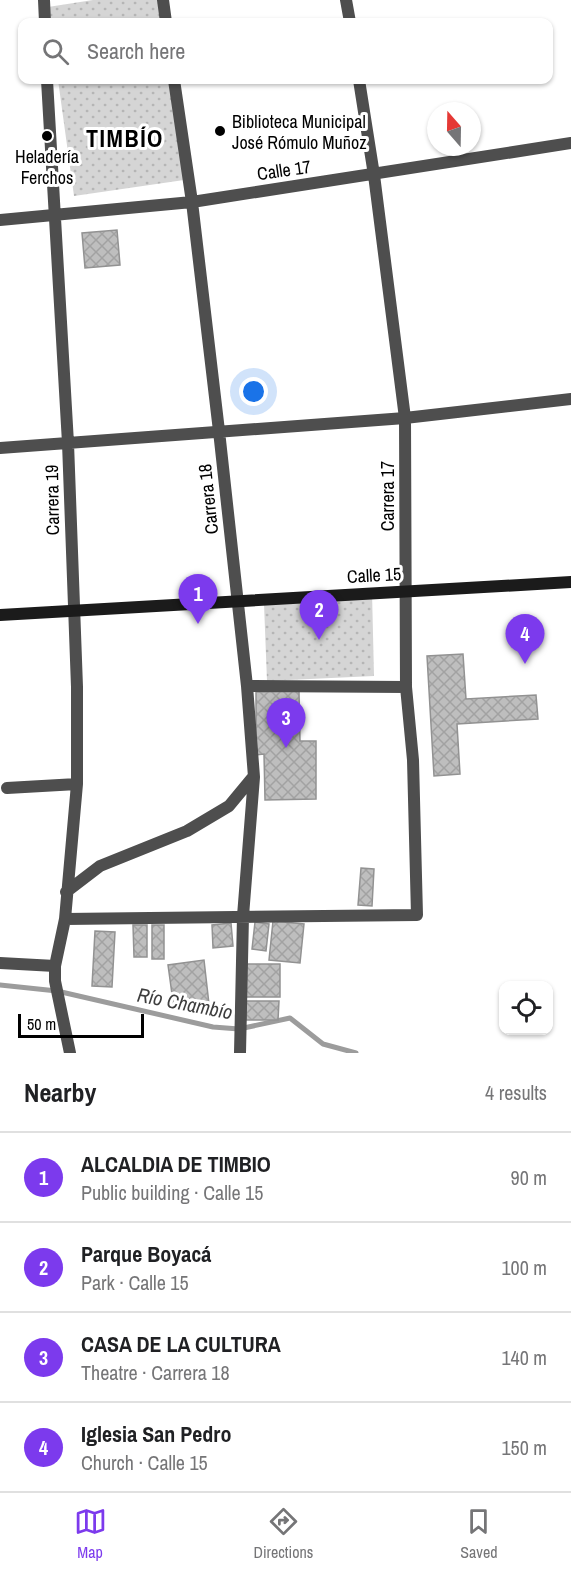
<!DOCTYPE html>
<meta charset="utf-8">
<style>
:root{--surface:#fff;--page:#f2f2f2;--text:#202124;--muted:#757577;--line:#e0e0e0;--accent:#7c3aed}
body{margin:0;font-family:"Archivo Narrow",sans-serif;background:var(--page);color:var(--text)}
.controls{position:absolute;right:18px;bottom:18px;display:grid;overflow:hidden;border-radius:12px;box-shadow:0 2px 4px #0004}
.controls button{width:54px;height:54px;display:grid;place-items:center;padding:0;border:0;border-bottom:2px solid var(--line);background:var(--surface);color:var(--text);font:30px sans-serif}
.compass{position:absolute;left:427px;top:102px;width:54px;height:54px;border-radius:50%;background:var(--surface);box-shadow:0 2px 4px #0004;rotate:340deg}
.scale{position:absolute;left:18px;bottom:15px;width:126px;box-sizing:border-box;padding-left:6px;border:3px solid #000;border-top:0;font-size:16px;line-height:21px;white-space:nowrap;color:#000;-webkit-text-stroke:4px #fff;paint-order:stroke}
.you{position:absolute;left:254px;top:392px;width:21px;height:21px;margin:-15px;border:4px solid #fff;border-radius:50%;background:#1a73e8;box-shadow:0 0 0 9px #1a73e833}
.badge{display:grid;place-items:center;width:39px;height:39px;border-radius:50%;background:var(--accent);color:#fff;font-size:20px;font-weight:700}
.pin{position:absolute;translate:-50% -50px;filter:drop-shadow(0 2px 3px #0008)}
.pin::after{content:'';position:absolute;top:32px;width:21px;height:18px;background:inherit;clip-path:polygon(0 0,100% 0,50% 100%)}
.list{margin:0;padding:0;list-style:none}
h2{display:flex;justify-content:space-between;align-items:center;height:78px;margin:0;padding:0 24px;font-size:26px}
h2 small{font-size:20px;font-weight:400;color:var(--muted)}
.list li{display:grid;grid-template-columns:39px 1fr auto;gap:18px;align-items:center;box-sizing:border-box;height:90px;padding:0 24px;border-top:2px solid var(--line)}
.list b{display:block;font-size:22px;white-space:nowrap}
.list p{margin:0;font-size:20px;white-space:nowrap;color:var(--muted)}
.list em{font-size:20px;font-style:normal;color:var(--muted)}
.icon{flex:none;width:33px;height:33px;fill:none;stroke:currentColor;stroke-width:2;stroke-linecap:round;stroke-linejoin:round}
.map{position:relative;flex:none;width:571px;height:1053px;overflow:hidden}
.search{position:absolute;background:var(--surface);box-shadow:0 2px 4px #0004;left:18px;right:18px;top:18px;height:66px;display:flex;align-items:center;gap:15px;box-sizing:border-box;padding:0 21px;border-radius:12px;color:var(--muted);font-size:22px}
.sheet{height:438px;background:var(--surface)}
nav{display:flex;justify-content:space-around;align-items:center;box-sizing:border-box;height:84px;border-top:2px solid var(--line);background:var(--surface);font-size:16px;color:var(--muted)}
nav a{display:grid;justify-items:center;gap:3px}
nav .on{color:var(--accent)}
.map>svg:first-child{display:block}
.park{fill:url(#park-dots)}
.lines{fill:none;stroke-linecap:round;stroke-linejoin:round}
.stream{stroke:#9c9c9c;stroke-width:5}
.building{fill:url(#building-cross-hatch);stroke:#929292;stroke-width:1.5}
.street{stroke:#4e4e4e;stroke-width:12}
.secondary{stroke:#1b1b1b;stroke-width:12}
.poi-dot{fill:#000;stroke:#fff;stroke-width:2}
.labels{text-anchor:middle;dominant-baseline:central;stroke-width:6;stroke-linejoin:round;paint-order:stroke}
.poi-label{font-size:18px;fill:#000;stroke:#fff;text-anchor:start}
.street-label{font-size:18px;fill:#000;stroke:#fff}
.water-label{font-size:20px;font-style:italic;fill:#3d3d3d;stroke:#fff}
.district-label{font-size:24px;font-weight:bold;letter-spacing:1.5px;fill:#000;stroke:#fff}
</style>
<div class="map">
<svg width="571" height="1053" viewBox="0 0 571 1053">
<defs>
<pattern id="park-dots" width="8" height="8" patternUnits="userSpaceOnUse" patternTransform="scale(1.5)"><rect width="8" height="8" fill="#d5d5d5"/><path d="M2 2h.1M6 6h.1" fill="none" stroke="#b5b5b5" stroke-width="1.8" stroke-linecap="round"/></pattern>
<pattern id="building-cross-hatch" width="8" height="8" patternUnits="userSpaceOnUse" patternTransform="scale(1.5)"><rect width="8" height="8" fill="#bebebe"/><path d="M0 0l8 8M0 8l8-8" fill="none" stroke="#a2a2a2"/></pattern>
</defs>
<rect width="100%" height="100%" fill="#fff"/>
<!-- park -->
<path class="park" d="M93 0H158L162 22H50L48 7Z
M58 80H170L184 180 74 196Z
M372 592 374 676 267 681 264 604Z"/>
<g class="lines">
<!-- stream -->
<path class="stream" d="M0 985 57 991 213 1027 239 1029 290 1018 323 1044 356 1053"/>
</g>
<!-- building -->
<path class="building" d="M117 230 120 265 85 268 82 233Z
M463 654 466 699 536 695 538 719 457 724 460 774 434 776 427 656Z
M299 691 300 741H316V799L265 800 264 754 256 755V692Z
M361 868 374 869 372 906 358 905Z
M273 921 304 924 300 963 269 960Z
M255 922 269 924 266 951 252 949Z
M231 923 233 946 213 948 212 925Z
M133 925H147V957H134Z
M152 925H164V959H152Z
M95 931 115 932 112 987 92 986Z
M204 960 209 1004 174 1009 168 965Z
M246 964H280V997H246Z
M246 1001H279L278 1020H246Z"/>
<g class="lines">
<!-- street -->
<path class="street" d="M44 0 45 22
M163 0 166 22
M346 0 350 22
M47 80 68 443 77 687V784L65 919 55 966V981L70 1053
M174 80 192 202 219 431 247 686 254 777 243 916 240 1053
M0 220 192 202 571 143
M0 448 405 418 571 399
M247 686 406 687
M7 788 77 784
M66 892 100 866 187 831 229 806 253 777
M65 919 417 915 413 760 406 687 405 418 374 175 359 80
M0 963 55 966"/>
<!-- secondary -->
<path class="secondary" d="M0 615 571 582"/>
</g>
<!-- markers -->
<g class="poi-dot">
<circle cx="220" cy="131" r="6"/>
<circle cx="47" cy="136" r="6"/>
</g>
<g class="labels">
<!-- poi labels -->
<g class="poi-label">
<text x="232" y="121">Biblioteca Municipal<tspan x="232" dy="21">José Rómulo Muñoz</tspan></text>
<text x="47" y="156" text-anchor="middle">Heladería<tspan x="47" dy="21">Ferchos</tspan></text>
</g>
<!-- street labels -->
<g class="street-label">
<text transform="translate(284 170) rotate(-8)">Calle 17</text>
<text transform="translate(387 496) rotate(-90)">Carrera 17</text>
<text transform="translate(208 499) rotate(-96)">Carrera 18</text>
<text transform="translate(52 500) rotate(-91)">Carrera 19</text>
<text transform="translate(374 575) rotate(-3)">Calle 15</text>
</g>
<!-- water labels -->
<g class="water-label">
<text transform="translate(185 1003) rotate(11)">Río Chambío</text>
</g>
<!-- district labels -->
<g class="district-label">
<text x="125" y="138">TIMBÍO</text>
</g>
</g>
</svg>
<div class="controls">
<button><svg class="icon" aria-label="locate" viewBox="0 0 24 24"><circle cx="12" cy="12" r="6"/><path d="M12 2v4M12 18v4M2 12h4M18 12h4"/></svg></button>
</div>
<svg class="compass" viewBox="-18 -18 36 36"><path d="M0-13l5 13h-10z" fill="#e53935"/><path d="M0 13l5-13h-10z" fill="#757577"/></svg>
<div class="scale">50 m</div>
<div class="you"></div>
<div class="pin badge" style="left:198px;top:624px">1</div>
<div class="pin badge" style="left:319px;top:640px">2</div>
<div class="pin badge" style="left:286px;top:748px">3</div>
<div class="pin badge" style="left:525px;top:664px">4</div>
<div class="search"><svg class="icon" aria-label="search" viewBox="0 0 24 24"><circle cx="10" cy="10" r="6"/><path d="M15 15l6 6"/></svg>Search here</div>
</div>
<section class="sheet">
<h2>Nearby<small>4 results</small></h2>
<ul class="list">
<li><span class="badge">1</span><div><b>ALCALDIA DE TIMBIO</b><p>Public building · Calle 15</p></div><em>90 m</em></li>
<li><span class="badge">2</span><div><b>Parque Boyacá</b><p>Park · Calle 15</p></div><em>100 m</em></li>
<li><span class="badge">3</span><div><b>CASA DE LA CULTURA</b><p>Theatre · Carrera 18</p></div><em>140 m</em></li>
<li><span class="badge">4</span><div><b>Iglesia San Pedro</b><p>Church · Calle 15</p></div><em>150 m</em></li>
</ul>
</section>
<nav>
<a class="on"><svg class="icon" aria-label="map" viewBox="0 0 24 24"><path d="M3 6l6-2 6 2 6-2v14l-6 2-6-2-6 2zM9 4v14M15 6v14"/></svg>Map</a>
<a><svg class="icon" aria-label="directions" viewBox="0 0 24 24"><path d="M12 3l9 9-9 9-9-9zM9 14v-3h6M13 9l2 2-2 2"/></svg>Directions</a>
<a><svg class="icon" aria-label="saved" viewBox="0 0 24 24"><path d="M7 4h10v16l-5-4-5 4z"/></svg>Saved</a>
</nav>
